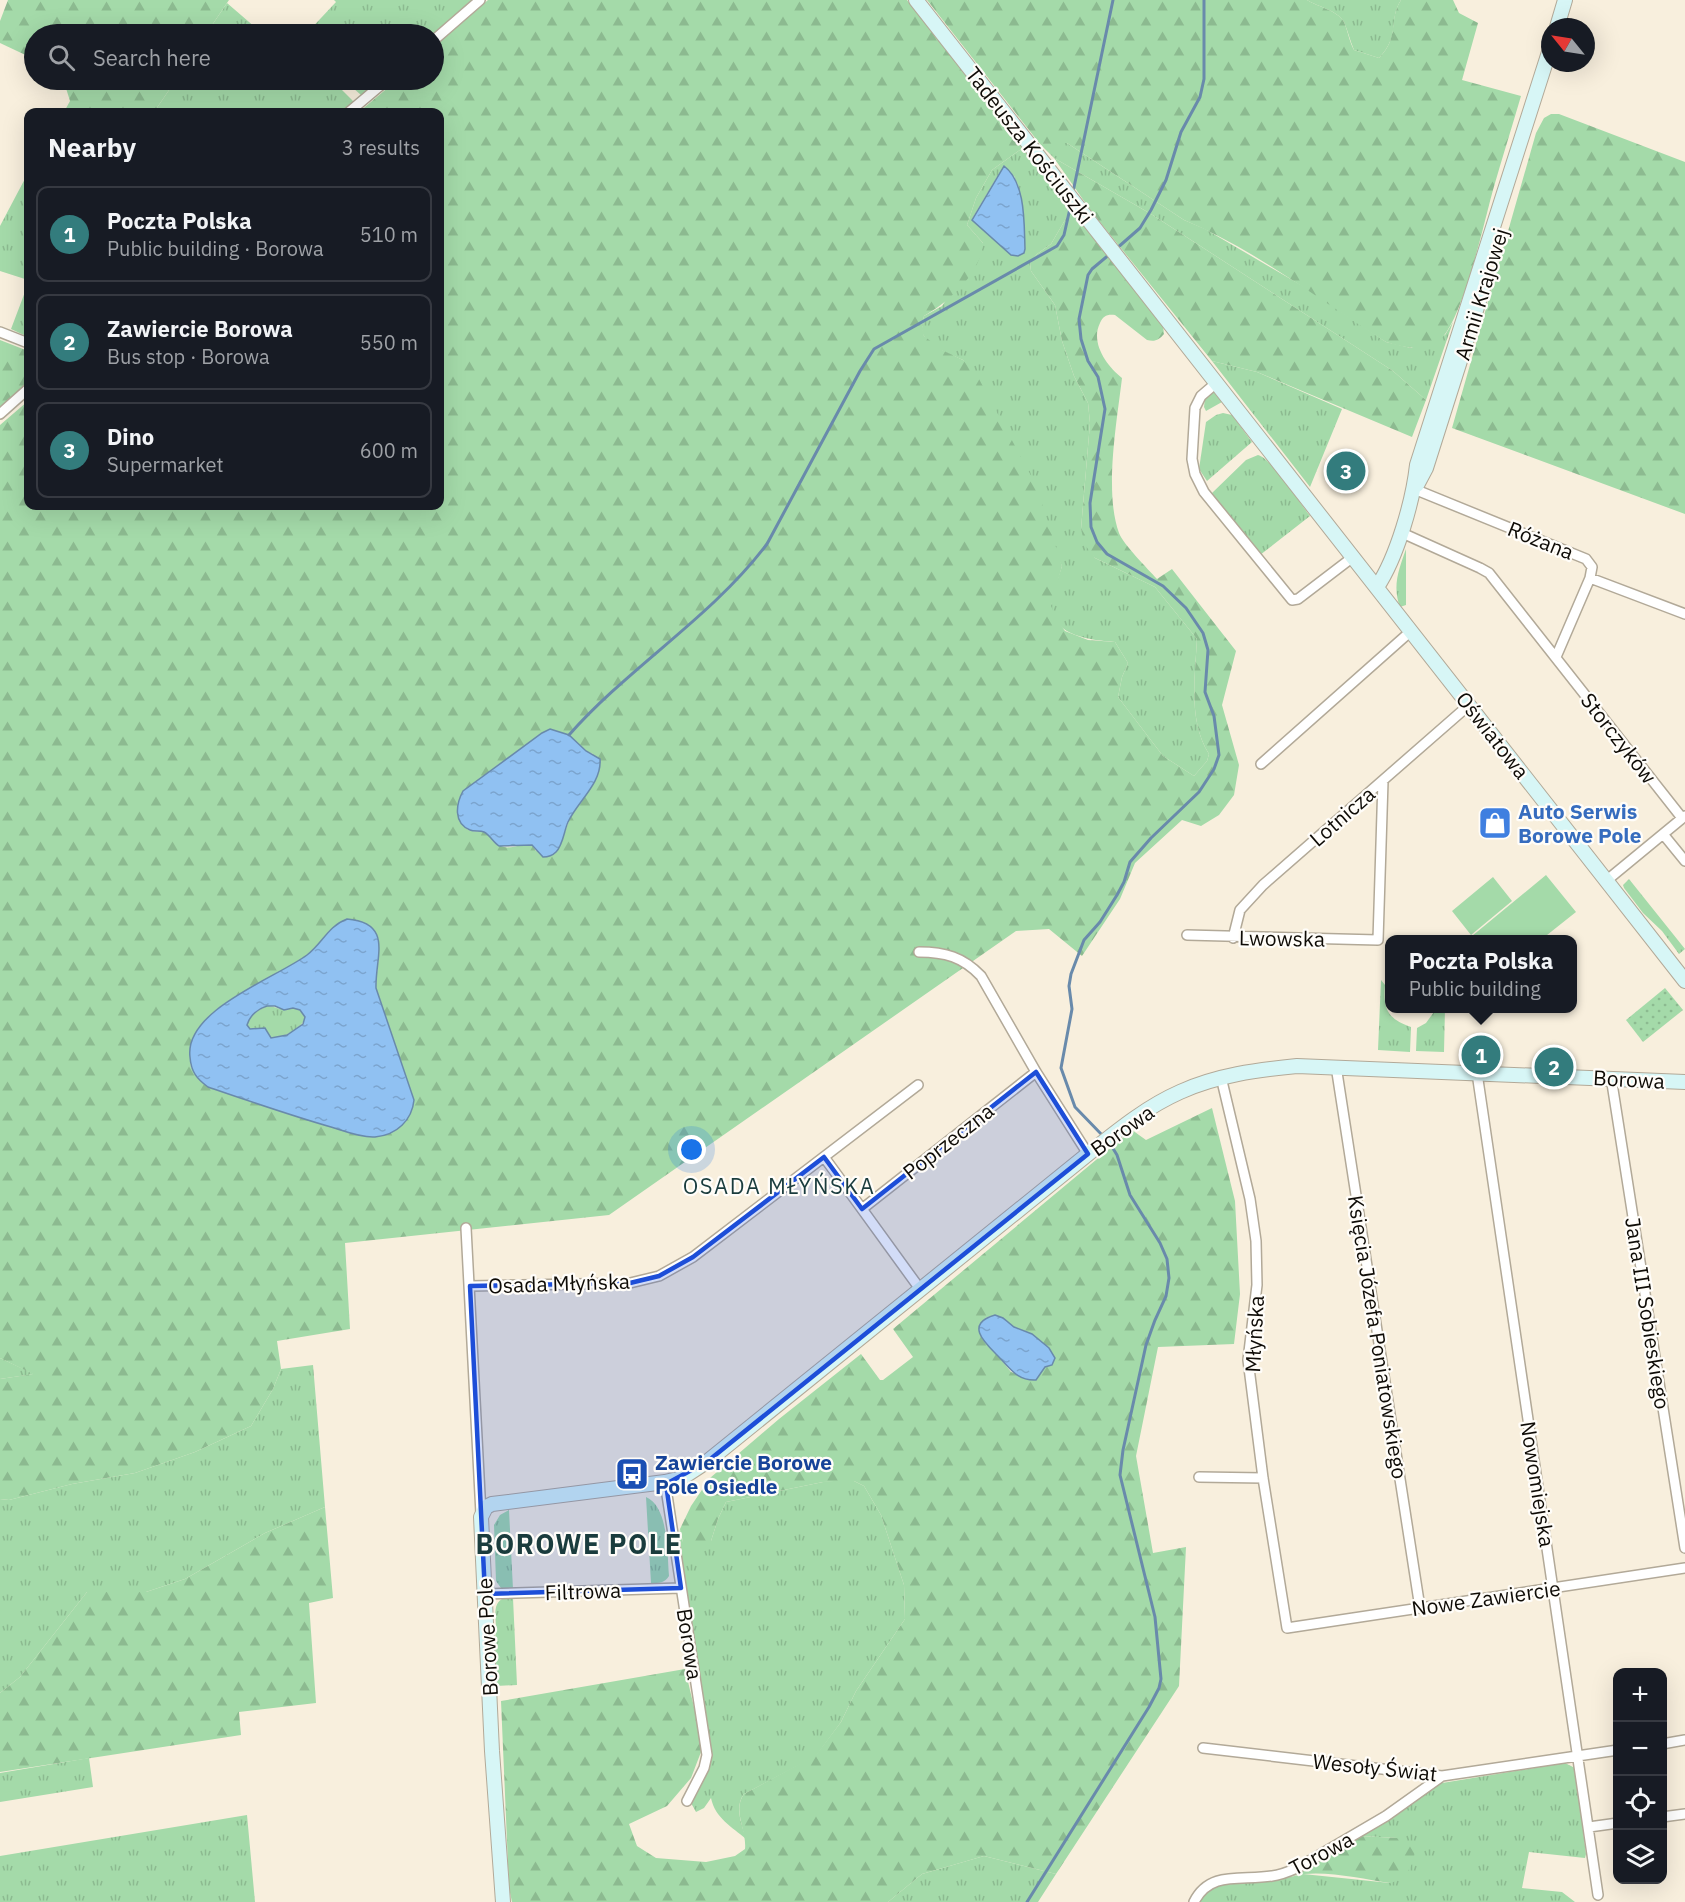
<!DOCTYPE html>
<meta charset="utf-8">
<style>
:root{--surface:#171b24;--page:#242831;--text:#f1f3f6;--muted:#9ea1a6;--line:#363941;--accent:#337c7d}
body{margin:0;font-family:"IBM Plex Sans",sans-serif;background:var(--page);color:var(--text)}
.controls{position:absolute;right:18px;bottom:18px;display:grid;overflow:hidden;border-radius:12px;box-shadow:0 6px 24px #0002}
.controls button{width:54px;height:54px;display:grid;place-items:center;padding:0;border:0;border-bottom:2px solid var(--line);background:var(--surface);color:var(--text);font:30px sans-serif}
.compass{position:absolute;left:1541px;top:18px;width:54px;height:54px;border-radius:50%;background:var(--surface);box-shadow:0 6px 24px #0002;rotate:300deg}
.you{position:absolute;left:692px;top:1150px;width:21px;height:21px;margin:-15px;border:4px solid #fff;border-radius:50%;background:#1a73e8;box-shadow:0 0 0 9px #1a73e833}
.badge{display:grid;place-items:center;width:39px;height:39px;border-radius:50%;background:var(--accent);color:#fff;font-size:20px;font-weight:700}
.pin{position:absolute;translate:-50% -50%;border:3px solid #fff;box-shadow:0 2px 6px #0006}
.popup{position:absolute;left:1385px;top:935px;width:192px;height:78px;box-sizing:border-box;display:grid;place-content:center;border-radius:12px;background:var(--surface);filter:drop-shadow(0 2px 4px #0005);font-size:20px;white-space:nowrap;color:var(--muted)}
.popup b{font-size:22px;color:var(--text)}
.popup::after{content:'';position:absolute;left:50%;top:100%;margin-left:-12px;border:12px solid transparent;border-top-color:var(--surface)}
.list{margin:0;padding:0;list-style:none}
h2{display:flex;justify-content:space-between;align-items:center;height:78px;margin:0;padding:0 24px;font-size:26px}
h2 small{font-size:20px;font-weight:400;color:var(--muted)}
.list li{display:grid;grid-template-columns:39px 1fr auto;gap:18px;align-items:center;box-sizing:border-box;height:96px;margin:0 12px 12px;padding:0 12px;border:2px solid var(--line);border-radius:12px}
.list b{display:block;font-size:22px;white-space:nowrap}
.list p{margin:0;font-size:20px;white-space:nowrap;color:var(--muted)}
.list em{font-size:20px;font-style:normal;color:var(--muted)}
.icon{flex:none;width:33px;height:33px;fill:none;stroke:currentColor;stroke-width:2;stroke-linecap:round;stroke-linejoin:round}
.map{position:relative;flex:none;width:1685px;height:1902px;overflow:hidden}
.search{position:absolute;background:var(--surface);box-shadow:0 6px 24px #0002;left:24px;top:24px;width:420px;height:66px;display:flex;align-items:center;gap:15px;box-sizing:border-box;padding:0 21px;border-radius:33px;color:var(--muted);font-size:22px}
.panel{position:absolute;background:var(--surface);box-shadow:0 6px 24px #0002;left:24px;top:108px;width:420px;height:402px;border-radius:12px}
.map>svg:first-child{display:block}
.grass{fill:url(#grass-tufts);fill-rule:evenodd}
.forest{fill:url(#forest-firs);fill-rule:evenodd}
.park{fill:url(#park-dots)}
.pitch{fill:#a4daa9}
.water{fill:url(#water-ripples);stroke:#698aab;stroke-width:1.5;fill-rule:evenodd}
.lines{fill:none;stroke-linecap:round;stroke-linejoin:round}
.stream{stroke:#698aab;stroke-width:3}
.street-casing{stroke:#b2a998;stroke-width:12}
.secondary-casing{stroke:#b2a998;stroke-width:16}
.street{stroke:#fff;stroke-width:9}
.secondary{stroke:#d7f6f6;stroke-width:14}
.marked{fill:#1d4ed8;fill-opacity:0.2;stroke:#1d4ed8;stroke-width:4.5;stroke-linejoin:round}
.labels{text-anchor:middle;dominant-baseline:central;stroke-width:4.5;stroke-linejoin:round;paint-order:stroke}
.street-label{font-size:21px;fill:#0e0b06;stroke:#fffdf9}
.shop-label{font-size:21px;font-weight:bold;fill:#366cbe;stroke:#fffdf9;text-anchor:start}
.transit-label{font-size:21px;font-weight:bold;fill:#164399;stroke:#fffdf9;text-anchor:start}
.neighbourhood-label{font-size:22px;letter-spacing:1.5px;fill:#1a3c3d;stroke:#fffdf9}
.district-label{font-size:27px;font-weight:bold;letter-spacing:1.5px;fill:#1a3c3d;stroke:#fffdf9}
</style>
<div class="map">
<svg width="1685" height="1902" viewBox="0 0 1685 1902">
<defs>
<pattern id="grass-tufts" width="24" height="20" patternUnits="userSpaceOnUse" patternTransform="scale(1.5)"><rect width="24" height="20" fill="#a4daa9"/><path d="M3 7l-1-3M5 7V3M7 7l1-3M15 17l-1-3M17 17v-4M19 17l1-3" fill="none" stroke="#8cba90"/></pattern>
<pattern id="forest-firs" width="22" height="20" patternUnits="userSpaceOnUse" patternTransform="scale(1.5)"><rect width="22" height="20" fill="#a4daa9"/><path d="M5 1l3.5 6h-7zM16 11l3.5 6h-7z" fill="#8cba90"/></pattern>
<pattern id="park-dots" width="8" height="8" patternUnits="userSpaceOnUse" patternTransform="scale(1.5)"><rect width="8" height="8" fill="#a4daa9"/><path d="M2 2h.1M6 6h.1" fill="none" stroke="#8cba90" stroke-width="1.8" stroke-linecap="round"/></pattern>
<pattern id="water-ripples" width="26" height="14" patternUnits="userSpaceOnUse" patternTransform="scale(1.5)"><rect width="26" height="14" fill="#90c1f2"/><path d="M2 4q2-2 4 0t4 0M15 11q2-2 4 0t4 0" fill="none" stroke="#7ba4ce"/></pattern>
</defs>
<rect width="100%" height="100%" fill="#f8efdd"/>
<!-- grass -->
<path class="grass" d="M334 0H472L433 34H306L336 2Z
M1307 0H1401C1388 20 1401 35 1379 58L1354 50C1350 41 1348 31 1344 22 1337 10 1318 7 1307 0Z
M227 3 263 34H206Z
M176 80H332L354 102 342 112H154Z
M344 80H381L361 95Z
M1059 142 1067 143 1184 220 1205 229 1306 288 1386 342 1411 348 1445 335 1453 322 1426 400 1393 371 1151 214 1054 158 1040 144Z
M1024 147 1072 208 1051 244 1037 254 1030 263 1031 271 1055 305 1062 341 1074 376 1088 403 1090 423 1081 529 1095 558 1155 587 1197 639C1195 677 1188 721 1209 754L1207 761 1194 776 1163 756 1118 697 1122 677 1128 663 1115 642C1092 640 1054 637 1051 607 1051 597 1059 576 1062 566L963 360C952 355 930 347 924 336 920 330 923 322 924 316L942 306 983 243 967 225 976 198 992 170ZM1014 176 1019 188 1025 249 1024 253 1018 256 1011 255 972 219 997 177Z
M28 173V280L0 271V226Z
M28 284V337L11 329Z
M1212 361 1257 372 1342 409 1310 487Z
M1213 391 1222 402 1206 411 1204 407 1205 398Z
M1223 413 1232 415 1252 442 1207 481 1199 469 1206 422 1216 415Z
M1258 455C1271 458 1300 503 1310 516L1260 555 1211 494 1246 460Z
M1406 549V605L1400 607C1392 586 1399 569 1406 549Z
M1629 879 1685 949 1679 954 1662 931 1643 913 1624 888 1623 885Z
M1381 980 1385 985C1383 1008 1387 1019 1411 1027L1410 1052 1378 1050Z
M267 1006C274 1006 280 1010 286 1009 292 1009 294 1008 301 1010L306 1017C301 1029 284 1038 271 1038 257 1024 271 1029 250 1029L247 1025C250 1015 258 1010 267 1006Z
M1436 1009H1445L1444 1052 1416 1051 1417 1028 1426 1023Z
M0 1358 34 1374 0 1379Z
M313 1365 325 1507 265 1533 185 1579 146 1592H87L20 1677 0 1693V1499L9 1500 72 1484 135 1473 195 1452 251 1426 273 1389 281 1369Z
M844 1480 854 1481 864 1486 881 1515 904 1585 905 1619 856 1691 841 1722 816 1756 744 1794C734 1807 742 1825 746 1839 732 1827 715 1818 711 1798L704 1808 696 1812 690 1801 710 1763 678 1541 680 1529 683 1542 711 1541 718 1519 726 1502 823 1482Z
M646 1497C669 1507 667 1553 669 1576 665 1583 659 1583 651 1583Z
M509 1510 513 1589 501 1588 496 1581 494 1525 500 1515Z
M504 1598H513L517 1685 496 1686 495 1637C499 1624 489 1604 504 1598Z
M89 1758 93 1787 0 1802V1773Z
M1565 1763 1575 1768 1586 1854 1585 1858 1529 1852 1522 1888 1562 1892 1575 1902H1199L1206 1893 1220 1885 1273 1881 1303 1874 1390 1883 1397 1838 1361 1836 1436 1784Z
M247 1815 255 1902H0V1856Z
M984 1856 1056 1874 1038 1902H888L922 1874Z"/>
<!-- forest -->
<path class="forest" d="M8 0H229L206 34H34V59L0 43V21Z
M488 0H907L1024 147 992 170 976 198 967 225 983 243C981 273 949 302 924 316L922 327 924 336 942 350 963 360 979 379 1036 485 1062 566 1051 606 1056 619 1065 631 1088 640 1115 642 1128 663 1122 677 1118 697 1163 756 1194 776 1207 761 1209 754C1188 721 1195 677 1197 639L1155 587 1095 558 1085 545 1081 529 1090 423 1088 403 1074 376 1062 341 1055 305 1031 271 1030 263 1037 254 1051 244 1072 208 1163 326 1164 334C1159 340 1155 342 1147 340L1115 315C1107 314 1103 316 1100 323 1090 343 1107 366 1122 378 1117 421 1104 492 1119 533 1123 544 1148 569 1157 579L1172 569 1236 651 1222 705 1239 765 1234 795 1219 815 1201 826 1182 820 1135 863 1120 899 1082 956 1049 929 1016 931 609 1215 345 1243 350 1329 277 1341 281 1369 273 1389 251 1426 195 1452 135 1473 72 1484 9 1500 0 1499V1379L33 1374 0 1358V425L28 401V506H440V112H359L397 80H434V47ZM550 730 569 735 586 751 593 754V784L570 818 561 843 536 851 532 845C522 843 513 849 504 847 495 845 493 837 486 833 481 830 477 832 472 831 455 827 457 802 463 791L542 733ZM330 930 378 938C381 957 376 969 376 988L414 1100 191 1068C182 1003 269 987 308 954 316 947 323 938 330 930Z
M927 0H1307C1318 7 1337 10 1344 22 1348 31 1349 41 1354 50L1379 58C1400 37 1388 20 1401 0H1453L1459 13 1478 23 1462 80 1521 96C1512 127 1502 158 1493 190 1484 222 1463 321 1439 341 1425 353 1402 347 1386 342 1321 301 1256 250 1184 220L1067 143 1040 144Z
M68 80H176L154 112H64L70 101 65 85Z
M1551 114H1559L1685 162V514L1452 428 1536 133 1544 118Z
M1054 158 1151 214 1393 371 1426 400 1412 437 1257 372 1212 361 1091 211Z
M0 340 28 351V386L0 411Z
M1212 1108 1235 1201 1240 1294 1234 1344 1158 1347 1136 1456 1153 1553 1186 1547 1179 1686 1056 1874 984 1856 922 1874 888 1902H512L509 1888 501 1701 685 1669 698 1724 701 1752 691 1778 667 1806 629 1824 637 1846 656 1858 706 1862 735 1856 745 1849C747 1831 732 1810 744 1794L816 1755 841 1722 856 1691 905 1619 904 1585 881 1515 864 1486 854 1481 823 1482 726 1502 718 1519 711 1541 701 1549 693 1548 683 1542 680 1529 691 1506 710 1478 779 1419 861 1354 880 1380H883L913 1357 893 1329 1132 1130 1146 1140ZM995 1315 1003 1318 1014 1327 1032 1334 1049 1348 1045 1367 1036 1380 1011 1372 999 1357 985 1318Z
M325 1507 333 1598 309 1603 316 1703 239 1712 241 1735 0 1772V1693L20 1677 87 1592H146L185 1579 265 1533Z
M1361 1836 1397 1838 1415 1849C1414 1866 1406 1879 1390 1883 1361 1879 1321 1869 1293 1876L1349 1845Z"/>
<!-- park -->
<path class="park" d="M1665 988 1683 1010 1643 1042 1626 1020Z"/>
<!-- pitch -->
<path class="pitch" d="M1546 875 1576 912 1542 939H1475L1472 936Z
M1493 877 1512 901 1471 935 1452 911Z"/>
<!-- water -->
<path class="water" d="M1004 166C1026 183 1024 223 1025 249L1024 253 1018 256 1011 255 972 220Z
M550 729 569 735 586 751 600 759C602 783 578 801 568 822 564 831 563 845 556 852 552 856 548 857 543 857L532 845 499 846C493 842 490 835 484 832 480 830 474 832 470 830 453 823 456 804 463 791L542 733Z
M347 919C394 923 375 957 376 988L414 1100C412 1120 397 1135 375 1137 361 1138 344 1131 331 1127 289 1115 249 1101 208 1087 197 1079 191 1072 190 1057 184 1010 276 978 307 955 322 944 328 926 347 919ZM267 1006H275L284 1010 293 1008 300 1010 305 1017 303 1024 287 1035 271 1038 265 1028 250 1029 247 1025C250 1015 258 1009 267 1006Z
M995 1315 1003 1318 1014 1327 1032 1334 1049 1348 1055 1358 1052 1365 1045 1367 1036 1380C1017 1381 1010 1368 998 1356 985 1343 964 1324 995 1315Z"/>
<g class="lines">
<!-- stream -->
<path class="stream" d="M1073 192 1113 0
M1116 249 1140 228 1151 210 1166 180 1181 132 1200 97 1204 79V0
M569 735C630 666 711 618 767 544L860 371 874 349 1057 246 1064 235 1071 204
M1104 1137 1075 1107 1061 1068 1072 1009 1069 986 1071 974 1084 940 1100 922 1117 895 1124 882 1130 862 1151 838 1199 792 1214 769 1219 755 1214 716 1205 692 1208 650 1203 633 1186 608 1163 586 1107 554 1097 542 1091 527 1090 503 1105 409 1098 377 1088 361 1081 339 1079 319 1088 275 1092 269 1111 253
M1027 1902 1149 1707 1159 1688 1161 1679 1155 1617 1120 1475 1123 1450 1146 1345 1155 1320 1166 1296 1169 1278 1167 1259 1160 1243 1130 1195 1117 1155 1109 1142"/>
<!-- street casing -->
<g class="street-casing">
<path id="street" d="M434 40 480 0
M349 112 387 80
M0 332 28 343
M1215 384 1201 396 1195 408 1192 459 1195 474 1204 492 1292 600 1298 599 1353 557
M0 414 28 389
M1414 489 1586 559 1592 567 1590 578 1685 614
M1400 532 1480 568 1489 573 1682 818
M1556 657 1590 578
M1261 764 1411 631
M1663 834 1685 861
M1606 881 1685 816
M1187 935 1378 940 1383 781
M1233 938 1240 910 1263 885 1469 705
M919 952C945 952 963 957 981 976L1036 1072 1088 1154
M1336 1066 1420 1608
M1477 1073 1598 1895
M1221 1077 1250 1199 1256 1241 1257 1285 1248 1360 1263 1478 1287 1628 1685 1568
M1611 1077 1685 1548
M824 1157 862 1209
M466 1228 481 1514
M470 1286 630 1283 659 1276 693 1257 918 1085
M920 1289 862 1209 1036 1072
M1199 1477 1263 1478
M665 1482 707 1755 704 1768 687 1801
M485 1594 681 1588
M1662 1744 1685 1740
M1203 1748 1442 1776 1618 1750
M1662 1817 1685 1814
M1589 1827 1618 1823
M1194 1902C1210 1870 1242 1881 1272 1876 1282 1875 1290 1871 1299 1867L1386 1816 1442 1776"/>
</g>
<!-- secondary casing -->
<g class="secondary-casing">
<path id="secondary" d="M916 0 1685 981
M1557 27 1565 0
M1417 485 1426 468 1486 279
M1377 587C1397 557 1413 501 1417 465L1550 49
M503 1902 492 1751 481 1517 486 1507 492 1504 665 1482 682 1478 708 1461 1088 1154C1117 1131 1146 1107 1180 1092 1217 1075 1257 1070 1297 1066L1685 1082"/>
</g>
<!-- street -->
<use href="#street" class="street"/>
<!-- secondary -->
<use href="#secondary" class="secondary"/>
</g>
<!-- marked area -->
<path class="marked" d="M1036 1072 1088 1154 708 1461 666 1484 681 1588 485 1594 470 1286 630 1283 659 1276 693 1257 824 1157 862 1209Z"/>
<!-- icons -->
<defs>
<g id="shop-square" transform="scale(1.725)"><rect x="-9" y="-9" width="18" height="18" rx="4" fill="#3f7fe0" stroke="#fffdf9"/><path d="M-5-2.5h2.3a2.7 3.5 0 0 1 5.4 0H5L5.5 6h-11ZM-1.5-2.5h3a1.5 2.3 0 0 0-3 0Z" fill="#fff"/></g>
<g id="bus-square" transform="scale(1.725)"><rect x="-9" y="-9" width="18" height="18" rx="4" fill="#1a4fb4" stroke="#fffdf9"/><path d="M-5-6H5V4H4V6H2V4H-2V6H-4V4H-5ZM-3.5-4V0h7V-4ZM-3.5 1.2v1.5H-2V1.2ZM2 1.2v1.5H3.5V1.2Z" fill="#fff"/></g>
</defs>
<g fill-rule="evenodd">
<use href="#shop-square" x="1495" y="823"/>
<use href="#bus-square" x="632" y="1474"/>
</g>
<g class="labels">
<!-- street labels -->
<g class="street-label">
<text transform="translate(1030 145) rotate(52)">Tadeusza Kościuszki</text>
<text transform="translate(1481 294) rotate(-73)">Armii Krajowej</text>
<text transform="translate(1541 540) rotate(22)">Różana</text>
<text transform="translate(1493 735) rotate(52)">Oświatowa</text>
<text transform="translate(1619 738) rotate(52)">Storczyków</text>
<text transform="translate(1342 816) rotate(-41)">Lotnicza</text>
<text transform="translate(1282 938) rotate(1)">Lwowska</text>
<text transform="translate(1629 1079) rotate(3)">Borowa</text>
<text transform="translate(1122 1130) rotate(-35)">Borowa</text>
<text transform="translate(948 1141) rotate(-38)">Poprzeczna</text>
<text transform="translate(559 1283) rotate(-2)">Osada Młyńska</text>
<text transform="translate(1648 1313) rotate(81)">Jana III Sobieskiego</text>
<text transform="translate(1254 1334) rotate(-87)">Młyńska</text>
<text transform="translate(1378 1337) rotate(81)">Księcia Józefa Poniatowskiego</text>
<text transform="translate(1538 1484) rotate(81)">Nowomiejska</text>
<text transform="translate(583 1591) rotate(-2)">Filtrowa</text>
<text transform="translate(1486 1598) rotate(-8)">Nowe Zawiercie</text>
<text transform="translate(487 1637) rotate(-93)">Borowe Pole</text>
<text transform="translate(690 1644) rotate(81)">Borowa</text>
<text transform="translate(1375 1767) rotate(6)">Wesoły Świat</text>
<text transform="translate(1321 1853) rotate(-28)">Torowa</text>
</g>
<!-- shop labels -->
<g class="shop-label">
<text x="1518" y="811">Auto Serwis<tspan x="1518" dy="24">Borowe Pole</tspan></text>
</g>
<!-- transit labels -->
<g class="transit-label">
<text x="655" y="1462">Zawiercie Borowe<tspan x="655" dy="24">Pole Osiedle</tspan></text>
</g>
<!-- neighbourhood labels -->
<g class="neighbourhood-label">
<text x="779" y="1185">OSADA MŁYŃSKA</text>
</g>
<!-- district labels -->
<g class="district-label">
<text x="579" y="1543">BOROWE POLE</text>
</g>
</g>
</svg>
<div class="controls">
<button>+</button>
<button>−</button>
<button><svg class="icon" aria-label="locate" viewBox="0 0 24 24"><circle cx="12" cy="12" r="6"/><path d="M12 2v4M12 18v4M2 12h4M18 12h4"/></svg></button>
<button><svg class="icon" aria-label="layers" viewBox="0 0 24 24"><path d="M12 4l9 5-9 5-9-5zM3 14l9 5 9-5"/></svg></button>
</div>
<svg class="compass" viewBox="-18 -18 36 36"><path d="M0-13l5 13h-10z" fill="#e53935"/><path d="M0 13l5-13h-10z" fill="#9ea1a6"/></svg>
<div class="you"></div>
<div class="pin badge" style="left:1481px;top:1055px">1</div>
<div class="popup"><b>Poczta Polska</b>Public building</div>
<div class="pin badge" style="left:1554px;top:1067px">2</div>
<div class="pin badge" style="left:1346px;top:471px">3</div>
<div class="search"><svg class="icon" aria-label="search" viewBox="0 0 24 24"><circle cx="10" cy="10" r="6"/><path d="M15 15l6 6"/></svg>Search here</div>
<section class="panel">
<h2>Nearby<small>3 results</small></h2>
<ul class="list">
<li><span class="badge">1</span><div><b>Poczta Polska</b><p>Public building · Borowa</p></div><em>510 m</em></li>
<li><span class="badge">2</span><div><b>Zawiercie Borowa</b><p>Bus stop · Borowa</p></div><em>550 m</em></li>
<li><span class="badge">3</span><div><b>Dino</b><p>Supermarket</p></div><em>600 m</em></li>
</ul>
</section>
</div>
